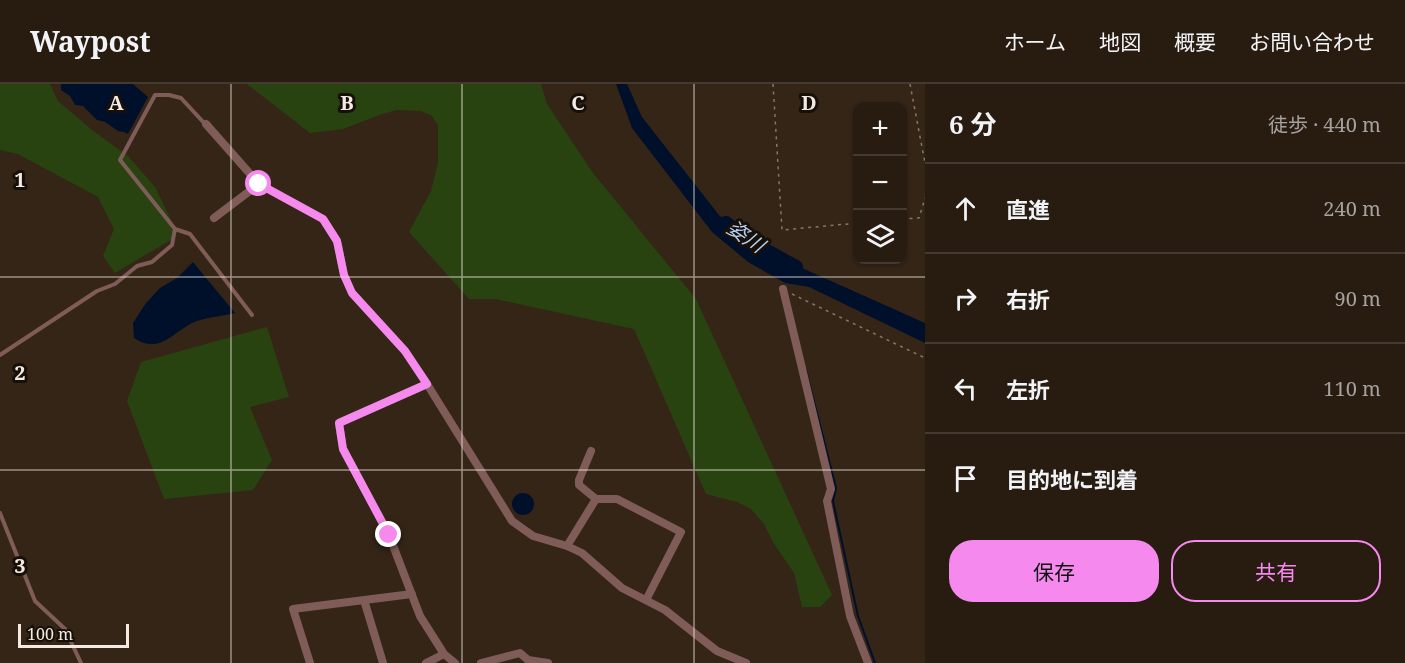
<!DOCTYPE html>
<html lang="ja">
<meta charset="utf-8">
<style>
:root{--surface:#281c11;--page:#34291f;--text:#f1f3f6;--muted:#a5a19f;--line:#443a31;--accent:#f589ee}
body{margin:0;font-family:"Noto Serif","Noto Sans JP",serif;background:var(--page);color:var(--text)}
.controls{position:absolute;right:18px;top:18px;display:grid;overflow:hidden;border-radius:12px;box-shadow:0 2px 4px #0004}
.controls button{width:54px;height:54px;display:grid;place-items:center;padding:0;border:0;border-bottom:2px solid var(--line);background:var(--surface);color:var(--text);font:30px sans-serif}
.scale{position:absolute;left:18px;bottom:15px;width:111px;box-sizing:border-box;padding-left:6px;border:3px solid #f4eae1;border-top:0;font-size:16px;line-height:21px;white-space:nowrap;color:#f4eae1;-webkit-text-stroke:4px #17100a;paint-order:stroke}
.stop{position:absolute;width:18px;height:18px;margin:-14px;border:4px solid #f589ee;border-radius:50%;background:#fff}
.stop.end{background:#f589ee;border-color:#fff;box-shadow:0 2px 6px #0008}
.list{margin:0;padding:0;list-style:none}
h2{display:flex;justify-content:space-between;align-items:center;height:78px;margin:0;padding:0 24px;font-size:26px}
h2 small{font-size:20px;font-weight:400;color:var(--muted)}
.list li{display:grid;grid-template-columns:39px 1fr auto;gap:18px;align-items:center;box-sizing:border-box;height:90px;padding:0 24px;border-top:2px solid var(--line)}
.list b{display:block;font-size:22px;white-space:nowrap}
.list em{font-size:20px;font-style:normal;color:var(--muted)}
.actions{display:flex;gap:12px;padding:18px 24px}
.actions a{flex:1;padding:14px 0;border:2px solid var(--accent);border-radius:24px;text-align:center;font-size:21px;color:var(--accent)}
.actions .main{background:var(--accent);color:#111}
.icon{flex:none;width:33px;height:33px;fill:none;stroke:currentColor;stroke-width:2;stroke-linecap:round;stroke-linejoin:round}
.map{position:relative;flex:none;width:925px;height:579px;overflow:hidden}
header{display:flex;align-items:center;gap:36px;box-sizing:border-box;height:84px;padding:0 30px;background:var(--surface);border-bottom:2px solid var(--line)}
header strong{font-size:28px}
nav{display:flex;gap:33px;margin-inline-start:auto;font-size:21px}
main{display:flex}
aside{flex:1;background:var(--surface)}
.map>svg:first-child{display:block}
.green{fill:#28430f}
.water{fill:#00102b}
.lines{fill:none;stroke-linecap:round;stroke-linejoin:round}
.stream{stroke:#00102b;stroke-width:2}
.river{stroke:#00102b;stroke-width:14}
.path{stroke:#85776b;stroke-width:1.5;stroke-dasharray:3 4.5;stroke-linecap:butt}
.lane{stroke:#7f5c57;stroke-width:4}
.street{stroke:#7f5c57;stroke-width:8}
.route{stroke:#f589ee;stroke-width:8}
.grid{fill:none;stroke:#f4eae1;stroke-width:1.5;stroke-opacity:0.55}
.labels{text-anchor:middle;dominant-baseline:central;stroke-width:6;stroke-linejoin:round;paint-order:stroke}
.water-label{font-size:20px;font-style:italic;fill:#b6d0f1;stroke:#17100a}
.grid-label{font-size:20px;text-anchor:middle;font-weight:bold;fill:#f4eae1;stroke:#17100a;stroke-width:6;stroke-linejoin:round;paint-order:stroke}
</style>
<header>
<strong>Waypost</strong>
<nav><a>ホーム</a><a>地図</a><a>概要</a><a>お問い合わせ</a></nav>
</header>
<main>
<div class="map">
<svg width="925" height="579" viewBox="0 0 925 579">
<rect width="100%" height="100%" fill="#352517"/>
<!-- green -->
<path class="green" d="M0 0H50L58 17 92 46 128 72 155 103 176 146 174 154 115 189 103 172 114 145 98 113 18 70 0 66Z
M247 0H541L547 20 593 89 696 215 832 511 820 523H802L794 489 774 460 764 440 751 425 737 418 706 410 634 245 495 215H469L409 148 431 107 438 79V41L431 31 420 27 397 26 382 30 343 45 310 49Z
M267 243 289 313 250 323 272 376 253 406 164 415 127 317 141 278Z"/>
<!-- water -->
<path class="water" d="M61 0H133L148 13 128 50 124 48 118 47 105 38 97 36 83 22 75 21 70 12 61 6Z
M616 0H627L642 33 719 131 755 163 925 239V259L809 203 785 199 748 178 712 148 632 44Z
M193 178 235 229C223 232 209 233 197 237 173 246 161 272 134 254L133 239 146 219 160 204 177 194Z
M512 420a11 11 0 1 1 22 0a11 11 0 1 1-22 0Z"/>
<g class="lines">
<!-- stream -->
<path class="stream" d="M806 286 836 404 833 417 858 532 875 579"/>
<!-- river -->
<path class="river" d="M726 139 749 157 796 183"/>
<!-- path -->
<path class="path" d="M773 0 782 146 858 139
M910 0 925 79
M902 135 919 134 925 114
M792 210 925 274"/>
<!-- lane -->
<path class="lane" d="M175 145 190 150 252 231
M0 271 97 207 115 200 137 182 152 178 172 161 175 145 120 76 155 11H169L181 14 205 40
M0 429 35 517 65 545 81 579"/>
<!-- street -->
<path class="street" d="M206 40 259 100 323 135 337 157 344 191 352 209 405 267 427 300 512 437 533 452 567 462 582 469 622 504 665 526 717 567 746 579
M214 134 259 100
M783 205 831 405 827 417 850 532 868 579
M427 300 339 339 343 365 389 451 420 532 444 570 455 579
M596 415H617L681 448 646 516
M567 462 596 415 579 401V396L591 367
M364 516 383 579
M310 579 293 525 412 510
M426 579 444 570
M481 579 520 569 528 576 548 579"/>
</g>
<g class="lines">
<!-- route -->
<path class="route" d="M259 100 323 135 337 157 344 191 352 209 405 267 427 300 339 339 343 365 389 451"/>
</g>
<!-- grid -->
<path class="grid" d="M231 0V579M462 0V579M694 0V579M0 193H925M0 386H925"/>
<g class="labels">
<!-- water labels -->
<g class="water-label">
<text transform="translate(746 152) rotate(34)">姿川</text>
</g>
</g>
<g class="grid-label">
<text x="116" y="26">A</text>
<text x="347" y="26">B</text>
<text x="578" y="26">C</text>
<text x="809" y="26">D</text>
<text x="20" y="103">1</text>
<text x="20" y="296">2</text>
<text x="20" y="489">3</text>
</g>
</svg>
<div class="controls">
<button>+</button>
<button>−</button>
<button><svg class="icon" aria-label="layers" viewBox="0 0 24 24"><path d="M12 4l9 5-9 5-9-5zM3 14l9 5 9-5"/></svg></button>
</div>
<div class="scale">100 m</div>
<div class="stop" style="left:259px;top:100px"></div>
<div class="stop end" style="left:389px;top:451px"></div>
</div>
<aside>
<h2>6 分<small>徒歩 · 440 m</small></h2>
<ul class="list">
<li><svg class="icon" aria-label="ahead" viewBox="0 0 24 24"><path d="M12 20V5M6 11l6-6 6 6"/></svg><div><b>直進</b></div><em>240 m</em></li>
<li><svg class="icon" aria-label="right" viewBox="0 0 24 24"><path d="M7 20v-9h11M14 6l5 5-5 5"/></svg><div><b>右折</b></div><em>90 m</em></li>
<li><svg class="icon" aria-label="left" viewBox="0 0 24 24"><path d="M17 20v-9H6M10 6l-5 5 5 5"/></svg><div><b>左折</b></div><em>110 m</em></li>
<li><svg class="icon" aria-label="arrive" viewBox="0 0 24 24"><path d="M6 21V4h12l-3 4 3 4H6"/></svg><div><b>目的地に到着</b></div></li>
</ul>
<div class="actions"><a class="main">保存</a><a>共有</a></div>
</aside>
</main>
